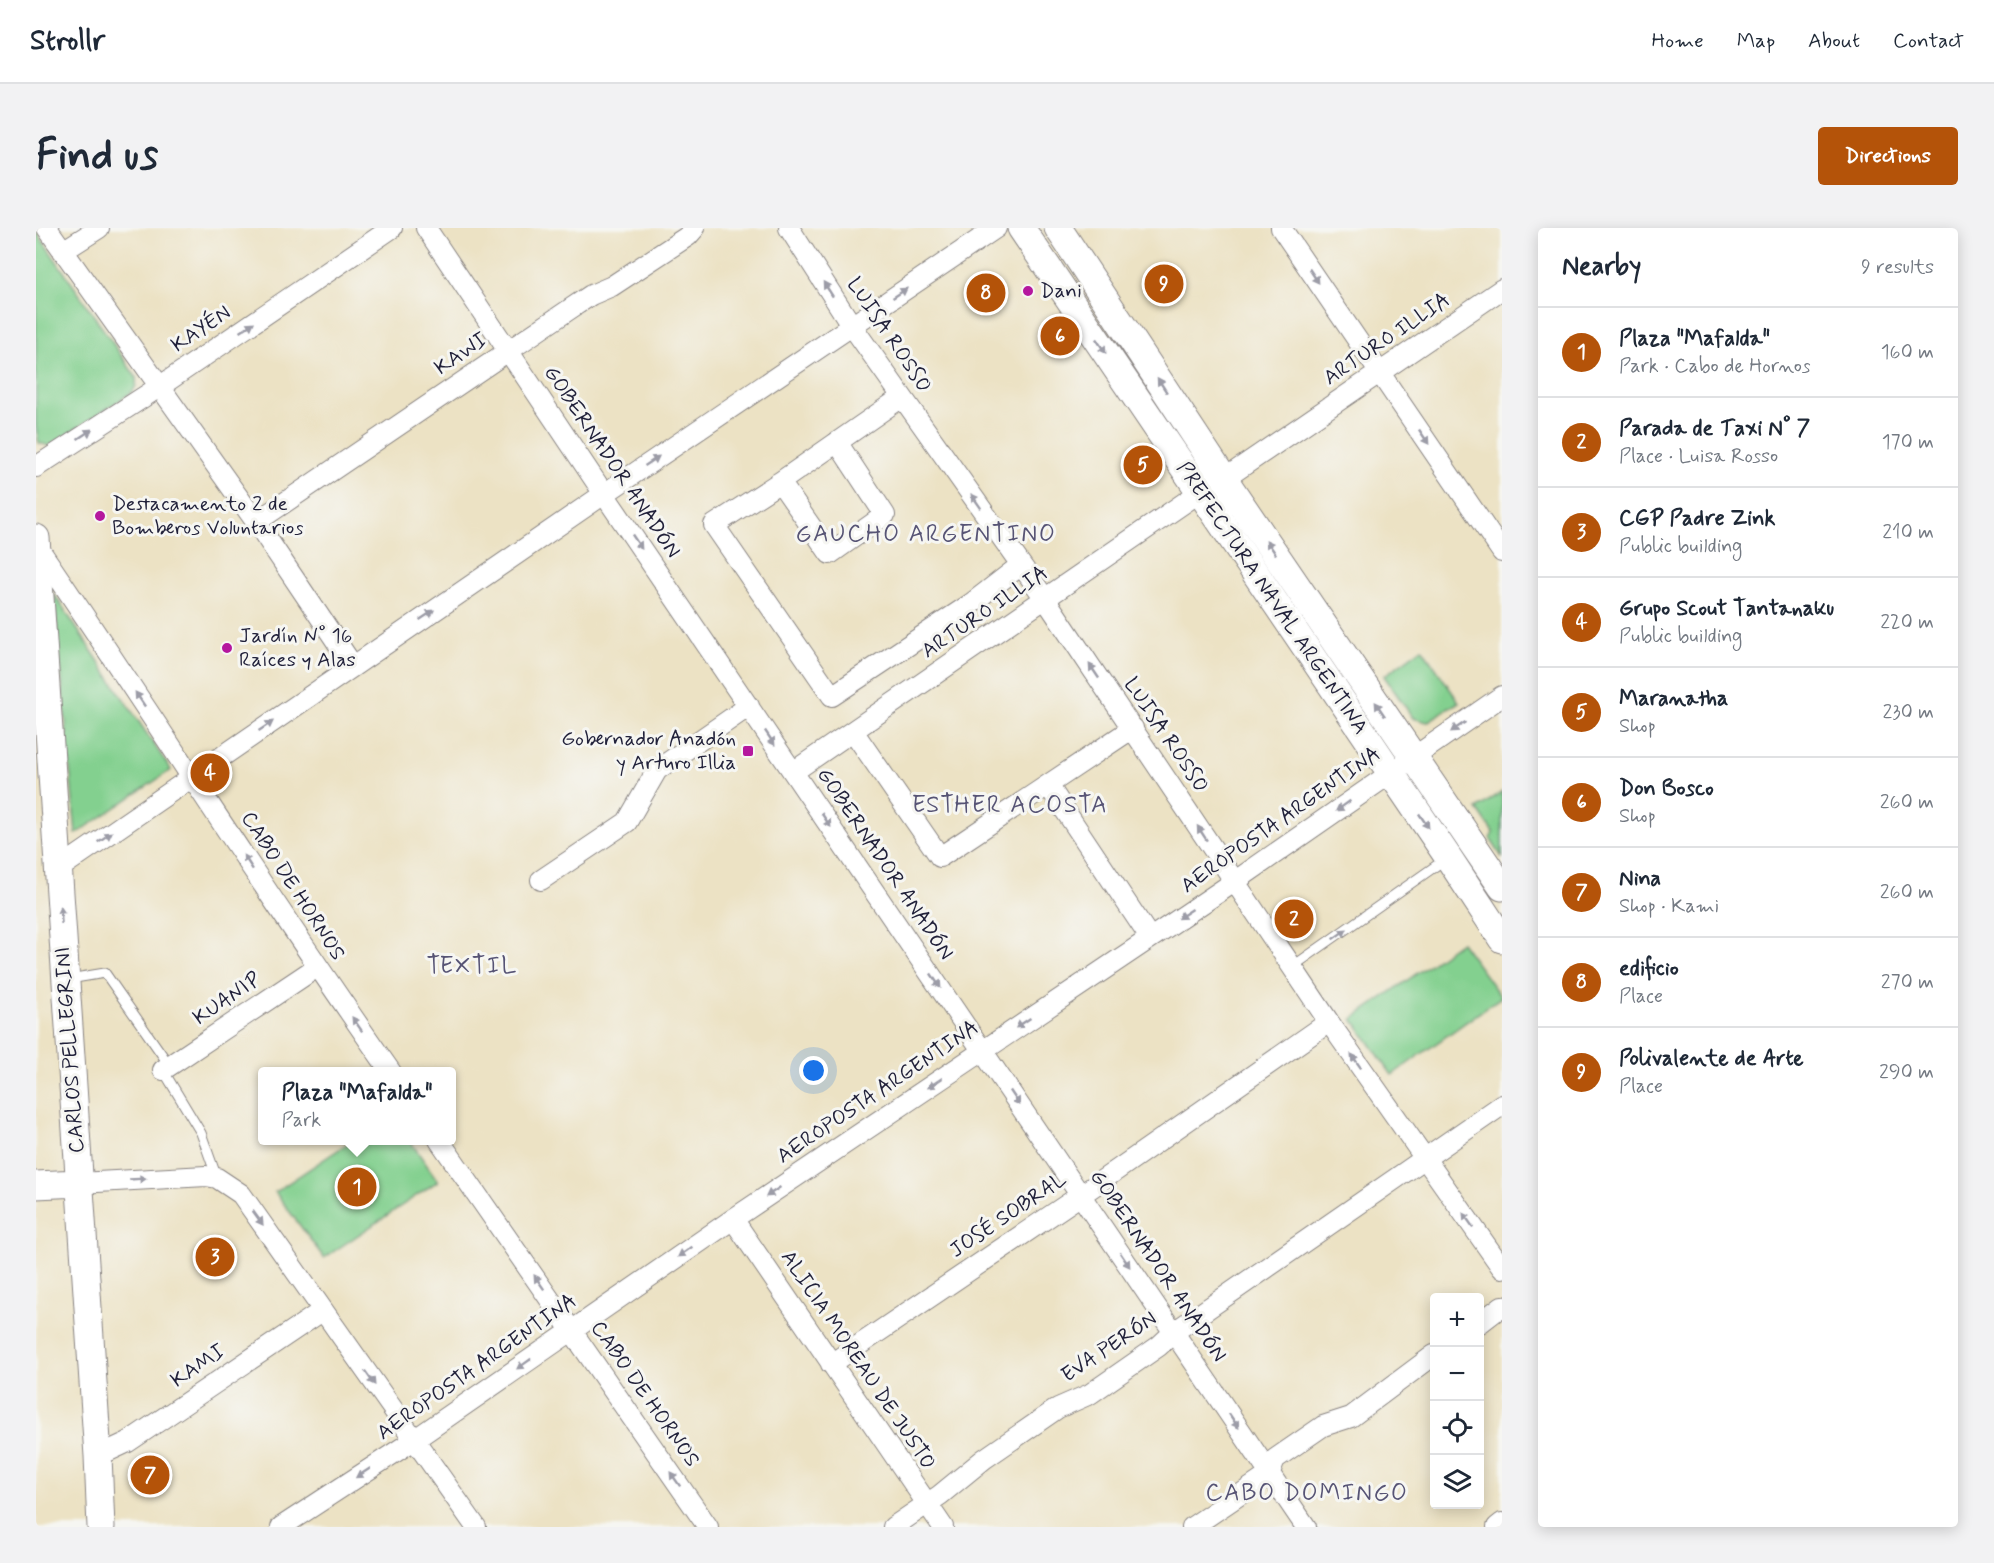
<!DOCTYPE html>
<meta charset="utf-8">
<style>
:root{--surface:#fff;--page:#f2f2f3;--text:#1f2937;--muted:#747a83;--line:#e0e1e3;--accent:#b45309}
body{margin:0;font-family:Mynerve,sans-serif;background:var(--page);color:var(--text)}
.controls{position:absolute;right:18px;bottom:18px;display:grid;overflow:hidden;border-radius:6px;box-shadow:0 3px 15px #0003}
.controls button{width:54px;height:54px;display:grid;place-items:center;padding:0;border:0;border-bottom:2px solid var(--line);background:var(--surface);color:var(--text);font:30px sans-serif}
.you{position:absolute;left:778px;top:843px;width:21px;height:21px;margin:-15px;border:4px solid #fff;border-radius:50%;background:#1a73e8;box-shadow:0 0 0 9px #1a73e833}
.badge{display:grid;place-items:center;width:39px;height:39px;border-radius:50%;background:var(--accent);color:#fff;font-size:20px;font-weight:700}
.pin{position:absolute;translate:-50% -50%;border:3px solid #fff;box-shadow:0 2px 6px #0006}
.popup{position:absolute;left:222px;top:839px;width:198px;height:78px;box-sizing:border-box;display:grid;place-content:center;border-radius:6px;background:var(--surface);filter:drop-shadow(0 2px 4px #0005);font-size:20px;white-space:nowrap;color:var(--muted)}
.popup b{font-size:22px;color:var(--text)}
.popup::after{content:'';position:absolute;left:50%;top:100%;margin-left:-12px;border:12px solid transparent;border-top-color:var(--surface)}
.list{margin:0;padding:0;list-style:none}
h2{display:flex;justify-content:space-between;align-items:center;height:78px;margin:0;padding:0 24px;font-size:26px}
h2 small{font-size:20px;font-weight:400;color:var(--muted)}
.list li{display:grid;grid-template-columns:39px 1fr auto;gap:18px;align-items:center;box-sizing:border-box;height:90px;padding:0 24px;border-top:2px solid var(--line)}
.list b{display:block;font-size:22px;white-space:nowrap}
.list p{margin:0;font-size:20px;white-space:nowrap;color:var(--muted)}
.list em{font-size:20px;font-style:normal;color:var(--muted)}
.icon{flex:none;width:33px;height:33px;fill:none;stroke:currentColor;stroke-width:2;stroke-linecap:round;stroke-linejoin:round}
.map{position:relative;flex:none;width:1466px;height:1299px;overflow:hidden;border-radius:6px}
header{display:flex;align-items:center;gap:36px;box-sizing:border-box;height:84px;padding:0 30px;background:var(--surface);border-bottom:2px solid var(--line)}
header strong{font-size:28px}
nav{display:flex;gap:33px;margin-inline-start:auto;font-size:21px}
.intro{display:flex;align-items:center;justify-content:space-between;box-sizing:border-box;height:144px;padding:0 36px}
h1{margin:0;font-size:42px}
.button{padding:15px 27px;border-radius:6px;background:var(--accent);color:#fff;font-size:21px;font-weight:700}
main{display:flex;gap:36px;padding:0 36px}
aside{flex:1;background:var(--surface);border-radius:6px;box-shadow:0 3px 15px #0003}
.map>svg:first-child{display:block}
.green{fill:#83d08f;stroke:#527965;stroke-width:1.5}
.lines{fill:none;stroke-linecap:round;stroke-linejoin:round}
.lane-casing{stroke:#878280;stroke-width:11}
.street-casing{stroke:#878280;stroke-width:22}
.secondary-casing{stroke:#878280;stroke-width:29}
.lane{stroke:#fff;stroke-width:9}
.street{stroke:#fff;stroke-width:20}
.secondary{stroke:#fff;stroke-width:27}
.oneway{fill:#9c9ca7}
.poi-dot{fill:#b5179e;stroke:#f6f6f2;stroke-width:2}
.labels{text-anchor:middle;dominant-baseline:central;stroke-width:6;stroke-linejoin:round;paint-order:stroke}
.poi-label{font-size:21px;fill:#22223b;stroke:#f6f6f2;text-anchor:start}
.street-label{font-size:21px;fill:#22223b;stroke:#f6f6f2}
.quarter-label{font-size:24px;letter-spacing:1.5px;fill:#575475;stroke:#f6f6f2}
</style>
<header>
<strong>Strollr</strong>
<nav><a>Home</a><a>Map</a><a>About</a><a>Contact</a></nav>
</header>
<div class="intro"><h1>Find us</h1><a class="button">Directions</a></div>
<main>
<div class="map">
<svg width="1466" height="1299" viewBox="0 0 1466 1299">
<rect width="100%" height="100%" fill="#f6f6f2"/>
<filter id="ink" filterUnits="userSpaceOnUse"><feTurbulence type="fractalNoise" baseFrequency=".0167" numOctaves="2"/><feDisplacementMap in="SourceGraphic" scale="12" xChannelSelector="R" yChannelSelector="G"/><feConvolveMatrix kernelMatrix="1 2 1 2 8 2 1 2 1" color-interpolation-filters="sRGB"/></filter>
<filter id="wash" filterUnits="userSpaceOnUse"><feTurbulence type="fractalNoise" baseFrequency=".008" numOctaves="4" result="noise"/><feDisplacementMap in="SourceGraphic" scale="24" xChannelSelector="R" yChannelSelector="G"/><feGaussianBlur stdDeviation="1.35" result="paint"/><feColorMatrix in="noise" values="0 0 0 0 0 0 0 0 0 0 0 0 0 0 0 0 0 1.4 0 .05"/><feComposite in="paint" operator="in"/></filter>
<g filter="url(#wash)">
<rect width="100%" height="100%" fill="#ece2c4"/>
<!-- green -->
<path class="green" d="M0 3 100 149C101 157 100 160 95 165L13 218 3 215 0 198Z
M18 366 135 542 40 606Z
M1386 420 1423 474 1391 494 1377 490 1348 448Z
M1466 564V629L1455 612 1457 604 1441 581Z
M1425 714 1465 769 1356 847 1317 791Z
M317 912 374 913 402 953 288 1030 239 964Z"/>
</g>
<g filter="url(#ink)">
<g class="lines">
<!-- lane casing -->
<g class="lane-casing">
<path id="lane" d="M1256 739 1411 630
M33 751 69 745 129 831 127 842 165 905 181 950"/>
</g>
<!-- street casing -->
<g class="street-casing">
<path id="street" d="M11 0 220 294 317 438
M390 0 568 266 1270 1299
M753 0 816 98 1010 372 1293 794 1466 1040
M1245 0 1466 324
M27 23 63 0
M866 169 744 254 678 297 796 468 936 375 985 337
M0 239 123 159 356 0
M744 254 794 326 849 287 801 214
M220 294 537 79 555 67 576 58 652 8 659 0
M1 318C120 492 233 671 355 844
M817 503 904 629 1097 500
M757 544 1164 264 1188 251 1466 61
M1012 557 1114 710
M21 642 568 266 960 0
M505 652 591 594 621 542 713 478
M127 842 281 739
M403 912 672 1299
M43 955 170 948 181 950 205 966 440 1299
M697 991 907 1299
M1444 1095 1466 1078
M795 1136 1045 967 1293 794
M62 1228 92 1214 286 1083
M245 1299 378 1212 697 991 1198 654 1466 468
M857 1299 904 1267 948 1231 1022 1180 1054 1166 1123 1118 1138 1104 1466 877
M1156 1299 1233 1247 1239 1231 1287 1198 1315 1189 1398 1127
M1461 1299 1466 1295"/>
</g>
<!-- secondary casing -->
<g class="secondary-casing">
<path id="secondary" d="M985 0 1412 629 1466 711
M1022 0 1188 251 1466 659
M0 310 62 1228 65 1299
M0 957 43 955"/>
</g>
<!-- lane -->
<use href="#lane" class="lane"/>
<!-- street -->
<use href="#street" class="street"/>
<!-- secondary -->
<use href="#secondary" class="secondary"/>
</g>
<!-- one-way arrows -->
<defs><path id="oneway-solid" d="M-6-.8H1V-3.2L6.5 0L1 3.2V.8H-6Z" transform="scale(1.5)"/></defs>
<g class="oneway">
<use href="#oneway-solid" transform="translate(1278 48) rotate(56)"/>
<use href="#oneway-solid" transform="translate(792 61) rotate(-123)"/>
<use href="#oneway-solid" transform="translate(864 65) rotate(-34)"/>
<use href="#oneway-solid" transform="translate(211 99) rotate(-34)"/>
<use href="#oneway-solid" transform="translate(1065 118) rotate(56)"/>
<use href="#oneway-solid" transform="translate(1126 157) rotate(-123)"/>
<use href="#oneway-solid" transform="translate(49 206) rotate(-34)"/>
<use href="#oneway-solid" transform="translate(1388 209) rotate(56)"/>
<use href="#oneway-solid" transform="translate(616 233) rotate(-34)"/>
<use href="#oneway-solid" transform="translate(940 273) rotate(-125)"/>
<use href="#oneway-solid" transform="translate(601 314) rotate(56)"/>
<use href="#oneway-solid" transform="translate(1235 319) rotate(-124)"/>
<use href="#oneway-solid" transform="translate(391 387) rotate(-34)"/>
<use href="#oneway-solid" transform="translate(1058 443) rotate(-124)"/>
<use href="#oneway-solid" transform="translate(104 471) rotate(-124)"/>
<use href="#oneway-solid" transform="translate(1344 481) rotate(-124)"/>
<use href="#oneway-solid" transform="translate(230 498) rotate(-34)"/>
<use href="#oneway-solid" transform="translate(1422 499) rotate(146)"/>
<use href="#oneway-solid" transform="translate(734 510) rotate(56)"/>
<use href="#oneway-solid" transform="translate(1307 578) rotate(145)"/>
<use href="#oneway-solid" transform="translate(790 592) rotate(56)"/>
<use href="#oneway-solid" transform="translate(1388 593) rotate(56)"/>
<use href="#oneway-solid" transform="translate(1166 605) rotate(-123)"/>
<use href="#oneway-solid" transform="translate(69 609) rotate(-35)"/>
<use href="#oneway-solid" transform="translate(212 634) rotate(-123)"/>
<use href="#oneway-solid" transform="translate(1149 686) rotate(147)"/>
<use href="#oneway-solid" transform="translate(25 687) rotate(-94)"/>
<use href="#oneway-solid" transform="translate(1304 706) rotate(-35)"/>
<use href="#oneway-solid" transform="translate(900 753) rotate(56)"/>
<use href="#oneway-solid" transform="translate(987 795) rotate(146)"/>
<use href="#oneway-solid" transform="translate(321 796) rotate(-125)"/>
<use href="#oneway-solid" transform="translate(1320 833) rotate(-125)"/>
<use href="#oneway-solid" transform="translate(899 855) rotate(146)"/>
<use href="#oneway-solid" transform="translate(979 870) rotate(56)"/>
<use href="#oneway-solid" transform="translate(102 951) rotate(-3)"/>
<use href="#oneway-solid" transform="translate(737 964) rotate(146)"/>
<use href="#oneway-solid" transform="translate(222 990) rotate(54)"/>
<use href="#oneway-solid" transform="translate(1432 992) rotate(-125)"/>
<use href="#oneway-solid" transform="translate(649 1024) rotate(145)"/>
<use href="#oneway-solid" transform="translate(1089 1032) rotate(56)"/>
<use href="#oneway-solid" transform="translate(503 1054) rotate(-125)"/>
<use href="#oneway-solid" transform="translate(488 1136) rotate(145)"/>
<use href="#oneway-solid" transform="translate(334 1150) rotate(55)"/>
<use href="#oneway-solid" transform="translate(1198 1193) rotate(56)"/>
<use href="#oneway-solid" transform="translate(327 1245) rotate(147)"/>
<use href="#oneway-solid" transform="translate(639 1251) rotate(-125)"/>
</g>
</g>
<!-- markers -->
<g class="poi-dot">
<circle cx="992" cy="63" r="6"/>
<circle cx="64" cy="288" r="6"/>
<circle cx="191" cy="420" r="6"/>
<rect x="706" y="517" width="12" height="12" rx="3"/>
</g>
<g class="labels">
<!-- poi labels -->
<g class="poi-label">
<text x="1004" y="63">Dani</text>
<text x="76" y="276">Destacamento 2 de<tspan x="76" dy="24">Bomberos Voluntarios</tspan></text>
<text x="203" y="408">Jardín N° 16<tspan x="203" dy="24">Raíces y Alas</tspan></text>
<text x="700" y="511" text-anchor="end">Gobernador Anadón<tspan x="700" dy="24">y Arturo Illia</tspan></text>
</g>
<!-- street labels -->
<g class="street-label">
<text transform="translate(165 101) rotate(-34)">KAYÉN</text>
<text transform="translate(853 107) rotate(56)">LUISA ROSSO</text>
<text transform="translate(1351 111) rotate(-34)">ARTURO ILLIA</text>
<text transform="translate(425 126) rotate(-34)">KAWI</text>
<text transform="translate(576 234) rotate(56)">GOBERNADOR ANADÓN</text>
<text transform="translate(1236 370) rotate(56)">PREFECTURA NAVAL ARGENTINA</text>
<text transform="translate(949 384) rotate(-34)">ARTURO ILLIA</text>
<text transform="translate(1130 507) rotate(56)">LUISA ROSSO</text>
<text transform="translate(1245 592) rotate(-35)">AEROPOSTA ARGENTINA</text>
<text transform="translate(849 636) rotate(56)">GOBERNADOR ANADÓN</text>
<text transform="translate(257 658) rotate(57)">CABO DE HORNOS</text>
<text transform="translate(191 771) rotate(-34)">KUANIP</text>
<text transform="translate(34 822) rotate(-94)">CARLOS PELLEGRINI</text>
<text transform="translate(842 864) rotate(-34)">AEROPOSTA ARGENTINA</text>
<text transform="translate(972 987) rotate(-34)">JOSÉ SOBRAL</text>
<text transform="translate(1122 1038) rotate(56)">GOBERNADOR ANADÓN</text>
<text transform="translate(1073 1119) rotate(-34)">EVA PERÓN</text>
<text transform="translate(822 1132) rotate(56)">ALICIA MOREAU DE JUSTO</text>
<text transform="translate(162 1138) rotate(-34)">KAMI</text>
<text transform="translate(441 1139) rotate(-35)">AEROPOSTA ARGENTINA</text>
<text transform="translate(609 1166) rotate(55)">CABO DE HORNOS</text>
</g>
<!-- quarter labels -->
<g class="quarter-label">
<text x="890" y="306">GAUCHO ARGENTINO</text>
<text x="974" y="577">ESTHER ACOSTA</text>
<text x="436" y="738">TEXTIL</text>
<text x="1271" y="1265">CABO DOMINGO</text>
</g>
</g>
</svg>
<div class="controls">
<button>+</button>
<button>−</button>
<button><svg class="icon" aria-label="locate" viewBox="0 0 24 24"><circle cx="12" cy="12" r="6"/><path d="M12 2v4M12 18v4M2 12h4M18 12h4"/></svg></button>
<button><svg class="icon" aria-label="layers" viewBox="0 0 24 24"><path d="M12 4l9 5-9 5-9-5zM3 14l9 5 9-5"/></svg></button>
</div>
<div class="you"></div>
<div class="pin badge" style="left:321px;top:959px">1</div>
<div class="popup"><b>Plaza &quot;Mafalda&quot;</b>Park</div>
<div class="pin badge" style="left:1258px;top:691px">2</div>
<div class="pin badge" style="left:179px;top:1029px">3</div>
<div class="pin badge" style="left:174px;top:545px">4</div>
<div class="pin badge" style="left:1107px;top:237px">5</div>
<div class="pin badge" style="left:1024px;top:108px">6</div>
<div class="pin badge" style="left:114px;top:1247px">7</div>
<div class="pin badge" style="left:950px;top:65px">8</div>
<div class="pin badge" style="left:1128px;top:56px">9</div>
</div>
<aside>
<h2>Nearby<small>9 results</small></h2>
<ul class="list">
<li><span class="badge">1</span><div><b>Plaza &quot;Mafalda&quot;</b><p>Park · Cabo de Hornos</p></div><em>160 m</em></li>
<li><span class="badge">2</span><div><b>Parada de Taxi N° 7</b><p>Place · Luisa Rosso</p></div><em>170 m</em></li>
<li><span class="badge">3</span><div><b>CGP Padre Zink</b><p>Public building</p></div><em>210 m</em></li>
<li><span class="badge">4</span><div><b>Grupo Scout Tantanaku</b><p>Public building</p></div><em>220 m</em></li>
<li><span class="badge">5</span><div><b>Maranatha</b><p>Shop</p></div><em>230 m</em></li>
<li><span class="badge">6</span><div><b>Don Bosco</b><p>Shop</p></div><em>260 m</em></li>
<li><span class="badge">7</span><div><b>Nina</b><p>Shop · Kami</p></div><em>260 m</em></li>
<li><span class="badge">8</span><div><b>edificio</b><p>Place</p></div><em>270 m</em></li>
<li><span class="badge">9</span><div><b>Polivalente de Arte</b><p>Place</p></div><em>290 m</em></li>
</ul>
</aside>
</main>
